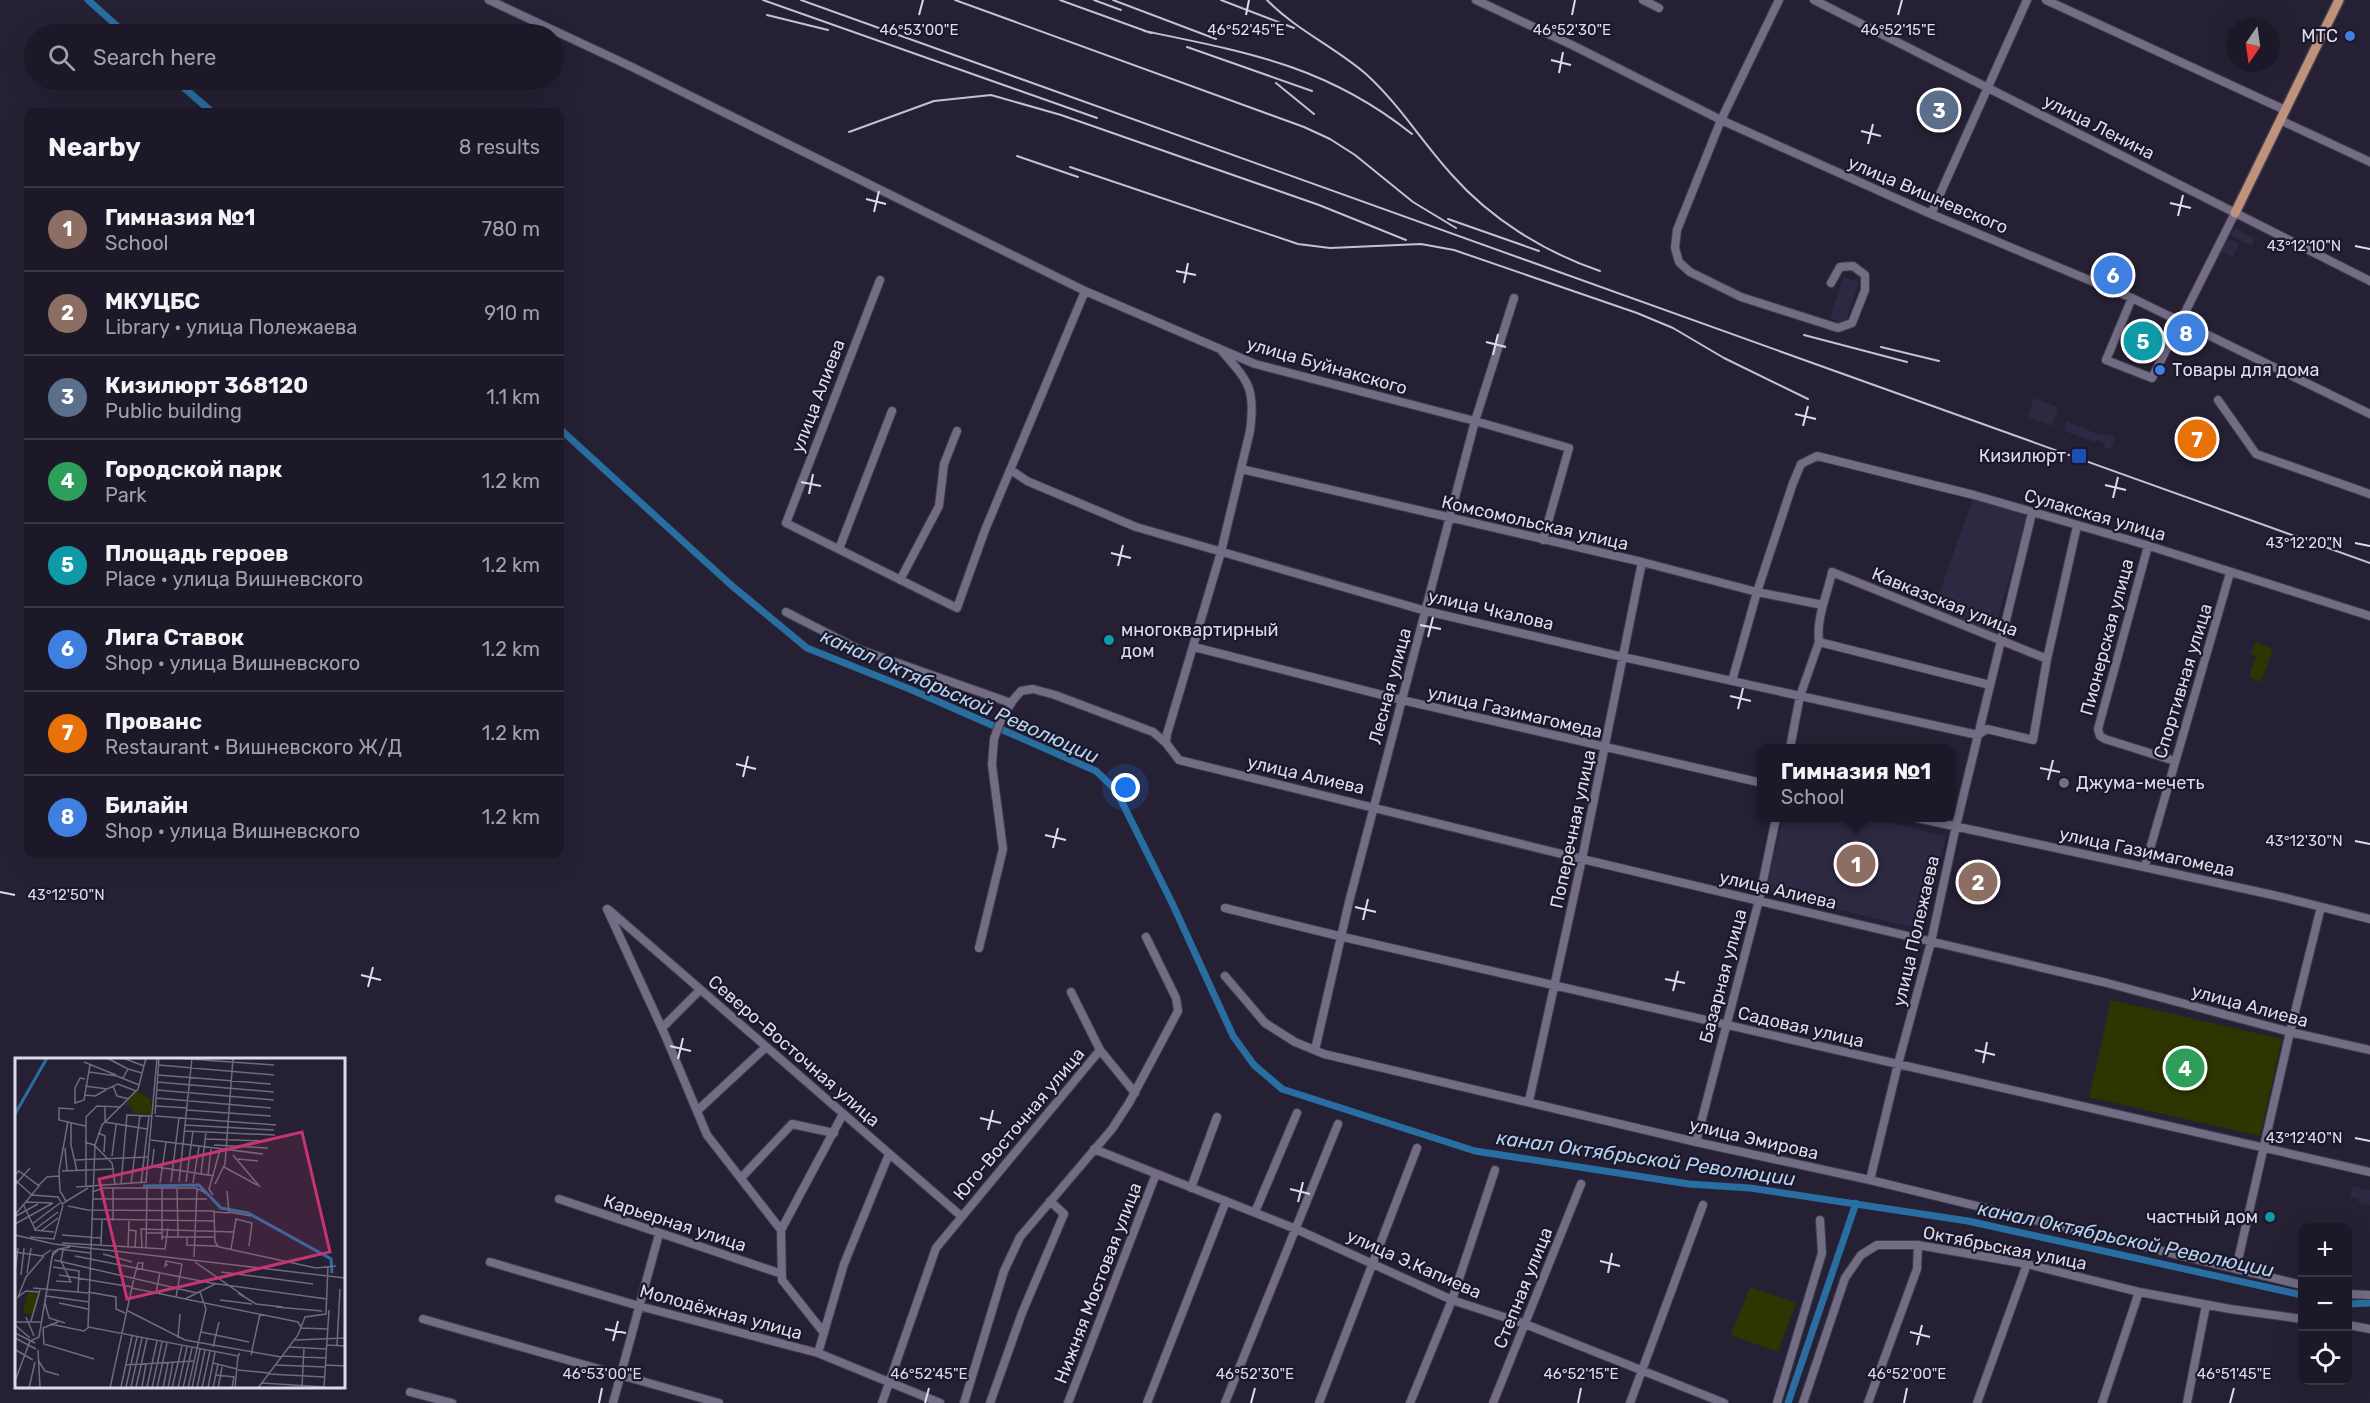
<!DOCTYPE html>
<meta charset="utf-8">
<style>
:root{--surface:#1c1827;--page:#25212f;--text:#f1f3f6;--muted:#a0a0a7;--line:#3a3744;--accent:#b45309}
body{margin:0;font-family:Rubik,sans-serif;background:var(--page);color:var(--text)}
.controls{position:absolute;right:18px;bottom:18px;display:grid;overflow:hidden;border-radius:12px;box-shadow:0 6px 24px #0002}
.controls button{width:54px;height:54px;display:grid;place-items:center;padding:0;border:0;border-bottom:2px solid var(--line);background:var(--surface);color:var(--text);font:30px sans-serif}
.compass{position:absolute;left:2226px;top:18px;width:54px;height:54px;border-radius:50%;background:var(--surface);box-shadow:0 6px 24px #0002;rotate:193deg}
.you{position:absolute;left:1126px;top:788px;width:21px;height:21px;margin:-15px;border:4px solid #fff;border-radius:50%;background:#1a73e8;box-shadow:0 0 0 9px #1a73e833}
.badge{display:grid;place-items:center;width:39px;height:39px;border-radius:50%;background:var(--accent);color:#fff;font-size:20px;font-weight:700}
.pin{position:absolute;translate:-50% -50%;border:3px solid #fff;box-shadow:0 2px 6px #0006}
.popup{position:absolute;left:1757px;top:744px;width:198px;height:78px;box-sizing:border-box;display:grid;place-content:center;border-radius:12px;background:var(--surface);filter:drop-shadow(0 2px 4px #0005);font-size:20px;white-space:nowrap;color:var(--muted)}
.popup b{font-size:22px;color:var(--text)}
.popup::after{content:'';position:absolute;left:50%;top:100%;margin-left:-12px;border:12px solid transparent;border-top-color:var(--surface)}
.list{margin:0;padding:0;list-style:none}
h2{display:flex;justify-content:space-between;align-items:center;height:78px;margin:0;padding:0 24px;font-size:26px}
h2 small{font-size:20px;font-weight:400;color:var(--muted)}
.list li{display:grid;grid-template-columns:39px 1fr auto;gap:18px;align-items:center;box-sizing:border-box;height:84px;padding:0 24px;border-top:2px solid var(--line)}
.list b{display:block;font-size:22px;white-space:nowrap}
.list p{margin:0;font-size:20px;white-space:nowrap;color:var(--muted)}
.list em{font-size:20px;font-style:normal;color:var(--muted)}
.icon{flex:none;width:33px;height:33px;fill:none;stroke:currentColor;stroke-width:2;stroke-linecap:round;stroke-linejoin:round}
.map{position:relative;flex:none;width:2370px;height:1403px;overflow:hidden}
.search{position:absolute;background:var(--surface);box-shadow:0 6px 24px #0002;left:24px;top:24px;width:540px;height:66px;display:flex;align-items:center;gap:15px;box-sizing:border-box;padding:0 21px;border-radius:33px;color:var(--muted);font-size:22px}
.panel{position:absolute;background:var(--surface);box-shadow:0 6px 24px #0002;left:24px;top:108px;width:540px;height:750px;border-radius:12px}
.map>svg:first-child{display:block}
.built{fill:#2f2842}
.green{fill:#2e3500}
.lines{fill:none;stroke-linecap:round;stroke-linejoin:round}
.canal{stroke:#296ea1;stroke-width:7}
.minor-casing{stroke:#413b4c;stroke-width:10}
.major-casing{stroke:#413b4c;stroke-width:12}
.minor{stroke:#726c84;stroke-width:8}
.major{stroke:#bf927c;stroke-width:9}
.rail{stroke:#c5c1d0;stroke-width:2}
.ticks{fill:none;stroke:#dedbe9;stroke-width:2}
.shop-dot{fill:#3f7fe0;stroke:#1c172a;stroke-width:2}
.transit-dot{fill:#1a4fb4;stroke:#1c172a;stroke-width:2}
.culture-dot{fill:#0f9aa8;stroke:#1c172a;stroke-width:2}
.worship-dot{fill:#6b7280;stroke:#1c172a;stroke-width:2}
.labels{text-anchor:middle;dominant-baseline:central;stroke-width:4.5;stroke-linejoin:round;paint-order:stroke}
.poi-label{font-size:18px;fill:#dedbe9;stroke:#1c172a;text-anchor:end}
.street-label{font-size:18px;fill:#dedbe9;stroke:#1c172a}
.water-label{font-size:20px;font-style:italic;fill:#b1d3f0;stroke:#1c172a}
.inset-river{fill:none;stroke:#296ea1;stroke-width:3}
.inset-road{fill:none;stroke:#706b7c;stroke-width:1.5}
.view{fill:#c63570;fill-opacity:0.15;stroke:#c63570;stroke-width:3}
.inset-edge{fill:none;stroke:#dedbe9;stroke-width:3}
.ticks-label{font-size:15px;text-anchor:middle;fill:#dedbe9;stroke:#1c172a;stroke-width:4.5;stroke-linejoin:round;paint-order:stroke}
</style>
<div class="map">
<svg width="2370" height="1403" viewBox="0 0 2370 1403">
<rect width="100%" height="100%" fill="#262034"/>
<!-- built -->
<path class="built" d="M2235 228 2255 239 2251 246 2231 235Z
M2227 239 2239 244 2233 257 2221 251Z
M1843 277 1859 282 1845 324 1830 319Z
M2185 327 2209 338 2203 349 2180 337Z
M2034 398 2058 407 2052 426 2028 417Z
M2067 421 2097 434 2115 436 2111 449 2104 447 2105 443 2096 440 2095 442 2064 431Z
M1973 499 2028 515 1993 634 1933 610Z
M1783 818H1871L1946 836 1924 930 1765 892Z
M2353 1186 2370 1190V1205L2358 1202 2359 1198 2350 1197Z"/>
<!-- green -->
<path class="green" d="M2255 642 2273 649 2261 682 2249 677 2256 656 2251 654Z
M2111 1000 2282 1039 2260 1136 2089 1097Z
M1750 1287 1796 1303 1778 1352 1731 1335Z"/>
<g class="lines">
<!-- canal -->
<path class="canal" d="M88 0 126 34
M175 80 212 112
M560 429 731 585 807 648 912 690 1096 771 1116 790 1173 905 1233 1036 1254 1065 1282 1089 1475 1151 1689 1184 1750 1188 1968 1221 2302 1295
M2348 1304 2370 1303
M1788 1403 1856 1203"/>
<!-- minor casing -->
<g class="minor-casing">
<path id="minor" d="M489 0 632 67 1085 291 1255 364 1475 421 1569 448 1543 540
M1476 0 1574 46 1721 120 1931 214 2132 298 2370 414
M1643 0 1659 8
M1779 0 1721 120 1677 230 1675 248 1679 262 1690 272 1741 297 1838 328 1852 323 1865 290V275L1853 266 1840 267 1831 283
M1814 0 2370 281
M2046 0 2285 110
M2280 120 2370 162
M1931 214 2027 0
M880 280 786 523 957 608 985 530 1085 291
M2132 298 2106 360 2152 378 2235 213
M1220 349C1248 381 1256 387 1250 431L1221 552 1167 734 1166 743 1179 760 1582 859 2107 983 2290 1032 2370 1050
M2218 400 2256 454 2370 494
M1241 469 1642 562 1757 592 1823 605
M1011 470 1027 481 1136 527 1426 611 1623 657 1978 735 1987 729 2033 740 2047 659 2077 526
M2148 546 2098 729 2100 736 2105 739 2175 761
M839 549 892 411
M900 580 939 506 944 464 957 431
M786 612 858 649 1011 703
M1194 647 1402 700 1762 783
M1732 681 1757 592 1793 483 1801 464 1817 456 1974 495 2143 544 2370 616
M1990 685 1819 642C1816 618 1827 596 1832 572L2047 659
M1790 748 1800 696 1819 642
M1917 818 2273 895 2370 919
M2145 866 2230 573
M1225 908 1343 937 2370 1172
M607 909 665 1035 707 1135 781 1230 782 1280 824 1333
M609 910 961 1216
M979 948 1003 849 992 765 994 739 1002 717 1014 699 1021 691 1033 689 1055 695 1153 732 1166 743
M1225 976 1265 1023 1295 1042 1324 1054 1696 1142 1870 1180 2302 1285
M1071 992 1100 1050 1135 1093
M662 1028 700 990
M1315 1050 1349 902 1475 421 1514 298
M1529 1101 1582 859 1642 562
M697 1111 766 1047
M1696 1142 1759 900 1776 818
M1094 1149 1296 1229 1452 1300 1525 1324 1724 1403
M741 1178 792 1124 834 1133
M1870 1180 1898 1064 1931 942 1956 826 2032 513
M1191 1188 1217 1117
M559 1199 782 1274
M1255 1212 1297 1113
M781 1230 843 1114
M490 1262 639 1306 818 1353 940 1403
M2236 1269 2290 1032 2321 907
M2348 1294 2370 1295
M423 1319 719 1403
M2348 1325 2370 1329
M818 1353 844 1264 889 1154
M410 1392 452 1403
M613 1403 659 1234
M882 1403 936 1248 1100 1050
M964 1403 1004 1271 1020 1237 1112 1129 1129 1103 1178 1011 1176 998 1146 937
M990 1403 1022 1313 1064 1214 1050 1201
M1068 1403 1156 1174
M1147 1403 1226 1201
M1225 1403 1338 1124
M1319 1403 1417 1148
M1410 1403 1452 1300 1495 1170
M1493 1403 1581 1184
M1630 1403 1703 1205
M1777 1403 1822 1253 1820 1220
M1803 1403 1845 1278 1861 1255 1877 1245H1918L2027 1264 2139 1292 2230 1309 2302 1319
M1868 1403 1917 1269 1918 1245
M1977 1403 2027 1264
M2102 1403 2139 1292
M2187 1403 2206 1305"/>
</g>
<!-- major casing -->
<g class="major-casing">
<path id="major" d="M2235 213 2339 0"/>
</g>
<!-- minor -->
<use href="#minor" class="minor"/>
<!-- major -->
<use href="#major" class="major"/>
<!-- rail -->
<path class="rail" d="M763 0 1097 118
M801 0 2370 563
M955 0 1304 127 1330 139 1355 155 1413 202 1456 228
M1060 0 1151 33
M1094 0 1121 10
M1113 0 1216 39
M1221 0 1294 28
M1267 0C1296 30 1335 47 1366 74 1399 104 1422 142 1452 175 1491 219 1544 252 1600 271
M767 15 828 30
M1144 31C1247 52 1327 66 1412 134
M1187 47 1312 91
M1276 83 1314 114
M849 132 934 101 991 95 1061 115 1319 205 1406 240
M1017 156 1078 177
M1070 167 1298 244 1330 248 1421 244 1454 250 1637 313 1673 328 1724 358 1808 399
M1448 219 1539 251
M1804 335 1907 362
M1881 347 1939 361"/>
</g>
<!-- ticks -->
<path class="ticks" d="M919 15 923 0M1246 15 1249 0M1572 15 1575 0M1898 15 1902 0M1551 60 1571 65M1559 73 1563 52M1861 131 1881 136M1868 144 1873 124M866 199 886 204M2170 203 2191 208M874 212 879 191M2178 216 2183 195M2355 246 2370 249M1176 271 1196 275M1184 283 1188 263M1486 342 1506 347M1493 355 1498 334M1795 414 1816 419M1803 426 1808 406M801 482 821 486M2105 485 2126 490M809 494 813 474M2113 498 2118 477M2355 543 2370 546M1111 553 1131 558M1118 566 1123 545M1420 625 1441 629M1428 637 1433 617M1730 696 1751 701M1738 709 1743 688M736 764 756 769M2040 768 2060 772M743 777 748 756M2048 780 2053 760M1045 835 1066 840M2355 841 2370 844M1053 848 1058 828M0 892 15 895M1355 907 1376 912M1363 920 1368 899M361 975 381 980M1665 979 1685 983M368 987 373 967M1673 991 1678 971M670 1046 691 1051M1975 1050 1995 1055M678 1059 683 1038M1983 1063 1987 1042M980 1118 1001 1123M988 1130 993 1110M2355 1138 2370 1141M1290 1189 1310 1194M1298 1202 1303 1182M1600 1261 1620 1266M1608 1273 1612 1253M605 1329 626 1333M1910 1332 1930 1337M613 1341 618 1321M1917 1345 1922 1325M599 1403 602 1388M925 1403 929 1388M1251 1403 1255 1388M1578 1403 1581 1388M1904 1403 1907 1388M2230 1403 2234 1388"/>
<!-- markers -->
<g class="shop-dot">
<circle cx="2350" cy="36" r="6"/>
<circle cx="2160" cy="370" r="6"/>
</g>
<rect class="transit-dot" x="2071" y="448" width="16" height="16" rx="3"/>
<g class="culture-dot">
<circle cx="1109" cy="640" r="6"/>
<circle cx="2270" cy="1217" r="6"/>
</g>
<circle class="worship-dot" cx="2064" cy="783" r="6"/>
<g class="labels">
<!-- poi labels -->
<g class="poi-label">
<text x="2338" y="36">МТС</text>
<text x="2172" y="370" text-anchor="start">Товары для дома</text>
<text x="2066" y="456">Кизилюрт</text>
<text x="1121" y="630" text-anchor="start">многоквартирный<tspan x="1121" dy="21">дом</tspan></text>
<text x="2076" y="783" text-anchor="start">Джума-мечеть</text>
<text x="2258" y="1217">частный дом</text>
</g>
<!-- street labels -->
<g class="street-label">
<text transform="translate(2099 127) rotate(27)">улица Ленина</text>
<text transform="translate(1928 195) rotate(23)">улица Вишневского</text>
<text transform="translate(1327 366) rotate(16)">улица Буйнакского</text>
<text transform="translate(818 396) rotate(-69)">улица Алиева</text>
<text transform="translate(2095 515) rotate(16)">Сулакская улица</text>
<text transform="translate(1535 523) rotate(13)">Комсомольская улица</text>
<text transform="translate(1945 602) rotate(22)">Кавказская улица</text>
<text transform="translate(1491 610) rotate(13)">улица Чкалова</text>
<text transform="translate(2107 637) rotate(-75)">Пионерская улица</text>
<text transform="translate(2183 681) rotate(-73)">Спортивная улица</text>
<text transform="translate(1390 686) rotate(-75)">Лесная улица</text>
<text transform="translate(1515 712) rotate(13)">улица Газимагомеда</text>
<text transform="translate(1306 775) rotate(13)">улица Алиева</text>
<text transform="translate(1573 829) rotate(-78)">Поперечная улица</text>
<text transform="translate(2147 852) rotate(12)">улица Газимагомеда</text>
<text transform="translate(1778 890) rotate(13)">улица Алиева</text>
<text transform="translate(1916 931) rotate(-77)">улица Полежаева</text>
<text transform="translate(1723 976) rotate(-75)">Базарная улица</text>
<text transform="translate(2250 1006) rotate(15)">улица Алиева</text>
<text transform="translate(1801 1027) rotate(13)">Садовая улица</text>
<text transform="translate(794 1051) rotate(41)">Северо-Восточная улица</text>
<text transform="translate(1019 1124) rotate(-50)">Юго-Восточная улица</text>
<text transform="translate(1754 1139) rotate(13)">улица Эмирова</text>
<text transform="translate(675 1223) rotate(18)">Карьерная улица</text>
<text transform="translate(2005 1248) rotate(11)">Октябрьская улица</text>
<text transform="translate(1414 1264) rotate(24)">улица Э.Капиева</text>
<text transform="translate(1098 1283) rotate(-69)">Нижняя Мостовая улица</text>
<text transform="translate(1523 1288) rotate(-68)">Степная улица</text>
<text transform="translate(721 1312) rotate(15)">Молодёжная улица</text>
</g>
<!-- water labels -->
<g class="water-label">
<text transform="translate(960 696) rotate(24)">канал Октябрьской Революции</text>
<text transform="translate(1646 1158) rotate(8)">канал Октябрьской Революции</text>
<text transform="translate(2126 1239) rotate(12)">канал Октябрьской Революции</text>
</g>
</g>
<!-- overview -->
<g transform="translate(15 1058)">
<rect width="330" height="330" fill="#262034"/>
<path d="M122 33 136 42V56L119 55 115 48 109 47ZM13 234 24 235 18 256 8 255Z" fill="#2e3500"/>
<path class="inset-river" d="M0 56 32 0M128 128 184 127 206 150 233 155 316 201 317 215"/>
<path class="inset-road" d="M92 0 113 11M108 0 129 8M131 0 123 31 87 67 80 87 73 269 223 298 225 295M161 0 259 7M69 4 101 17M144 7 259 17M74 14 102 18 124 27M143 17 256 26M108 20 113 11 127 15M142 24 259 34M70 28 92 31 103 26 121 33M98 28 102 38 114 41M142 32 259 42M70 37 80 38 91 32M141 40 256 50M60 45 69 42 75 7M60 46V30L65 20 70 21M90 48V64L132 71M141 48 172 50M59 51 44 50V62L70 68M172 52 256 58M140 56 144 0M140 58 261 67M56 65V87L62 113M170 67 259 72M170 73 260 77M83 75 90 78 89 94M191 81 252 83M136 82 248 96M70 84 79 87 97 105 100 126M199 87 253 90M50 90 52 113M139 91 137 108 199 118M218 97 245 129M97 98 101 67M223 101 243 103M60 102 134 99M209 109 242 127M47 113 99 111M186 116 191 74M0 117 4 113 24 128 0 157M193 117 196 91M0 122 17 137 43 139 47 146 73 130M156 124 164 60M164 124 177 0M171 124 178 73M145 125 151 84M178 125 184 89M106 126 112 57 137 58M116 126 125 57M126 126 134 58M200 126 210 106 218 0M0 127 15 110M24 127 32 119 44 118M61 129 131 124 142 0M71 129V59L82 48 106 49M162 130 163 179M77 134 89 130H181L191 135M198 137 194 131 205 92M77 141H192M51 143 45 133 44 113 53 63M10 144 37 145M8 146 20 171M53 148 73 152 199 153 200 184 204 189M200 154 214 155 212 133M214 154 236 158M1 158 23 146M76 161 200 163M98 163V130M0 166 38 145M17 166 45 145M19 172 43 154M19 172 39 174M114 172 121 173 120 190M26 173 43 160M131 175H147V182M147 175V130M0 177 39 186 330 220M47 177 86 180M15 179 39 181 48 147M147 179H199M172 179V187L200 188 301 210 321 208M47 185 150 191 153 170M86 187 87 162M113 189 114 163M127 190 126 171 219 174M131 191 132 130M216 191 221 161 237 165 234 188M0 194 27 198 36 192M38 194 44 191 75 195M88 196 117 204M60 198 196 225 312 241M179 199 182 130M39 202 182 235M180 204 229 238M153 206 150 208 151 203 167 206 161 239M38 209 64 213 63 235M0 214 3 190M206 214 252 220M12 215 16 190M6 217 9 190M44 217 117 229M246 219 269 222M119 220 123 205H128L127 211M261 221 298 226M41 223 56 224 46 203 48 192M18 230 73 235M117 230 283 264 286 269M25 234 11 233 3 239 11 219 29 198M73 234 101 239V251L110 255M141 235 145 214M223 235 241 246 268 249M31 238 74 244M170 241 200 226M205 242 237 246M44 245 73 251M261 249 307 253M113 253 170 282 266 299M11 259 19 278M16 263 25 232M0 264H26M43 264 28 270 29 286 79 301M50 265 34 260 30 245 37 198 44 191 55 189M35 266 69 273 74 269M0 267 15 280M286 270 313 271M186 274 234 284M0 275 20 285M0 280 21 291M163 280 165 256M280 282 330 280M312 287 330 288M322 287 325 231M198 289 204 264M274 289 311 291M1 292 18 302M23 292 25 330M236 297 245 256M267 298 311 300M23 302 30 313 44 317M198 305 222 311M110 307 179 303M261 307 310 309M311 307 330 308M223 312 254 315M254 316 309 319M201 317 219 319 217 330M0 323 15 283 24 279 38 194M247 325 309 329M106 329 117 278M111 329 122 279M116 329 127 280M121 329 132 281M127 329 131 306M132 329 142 283M287 329 289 290M14 330 20 304M95 330 119 220M137 330 147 284M142 330 152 285M148 330 153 305M153 330 158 304M157 330 167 288M163 330 172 289M168 330 177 290M173 330 191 251 185 234M177 330 185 291M182 330 190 292M187 330 195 293M193 330 200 294M198 330 203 306M203 330 207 309M220 330 223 298M243 330 283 277 290 259 311 256 313 208M309 330 314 252"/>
<path class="view" d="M287 74 315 194 112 241 84 121Z"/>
<rect width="330" height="330" class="inset-edge"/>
</g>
<g class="ticks-label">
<text x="919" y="35">46°53'00"E</text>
<text x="1246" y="35">46°52'45"E</text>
<text x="1572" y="35">46°52'30"E</text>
<text x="1898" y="35">46°52'15"E</text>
<text x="2304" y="251">43°12'10"N</text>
<text x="2304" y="548">43°12'20"N</text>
<text x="2304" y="846">43°12'30"N</text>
<text x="66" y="900">43°12'50"N</text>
<text x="2304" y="1143">43°12'40"N</text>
<text x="602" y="1379">46°53'00"E</text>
<text x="929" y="1379">46°52'45"E</text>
<text x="1255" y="1379">46°52'30"E</text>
<text x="1581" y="1379">46°52'15"E</text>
<text x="1907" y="1379">46°52'00"E</text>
<text x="2234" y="1379">46°51'45"E</text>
</g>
</svg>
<div class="controls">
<button>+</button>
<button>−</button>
<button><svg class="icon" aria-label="locate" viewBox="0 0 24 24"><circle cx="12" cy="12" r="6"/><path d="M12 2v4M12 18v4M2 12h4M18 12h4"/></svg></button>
</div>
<svg class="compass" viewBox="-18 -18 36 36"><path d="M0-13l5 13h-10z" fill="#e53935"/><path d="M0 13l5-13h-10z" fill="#a0a0a7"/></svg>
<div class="you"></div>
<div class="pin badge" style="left:1856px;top:864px;background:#8d6e63">1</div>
<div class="popup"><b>Гимназия №1</b>School</div>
<div class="pin badge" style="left:1978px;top:882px;background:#8d6e63">2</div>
<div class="pin badge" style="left:1939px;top:110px;background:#5c6f8a">3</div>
<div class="pin badge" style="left:2185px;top:1068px;background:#2e9e5b">4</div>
<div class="pin badge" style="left:2143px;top:341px;background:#0f9aa8">5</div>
<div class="pin badge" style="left:2113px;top:275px;background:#3f7fe0">6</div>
<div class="pin badge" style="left:2197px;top:439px;background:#e8710a">7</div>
<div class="pin badge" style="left:2186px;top:333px;background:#3f7fe0">8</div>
<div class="search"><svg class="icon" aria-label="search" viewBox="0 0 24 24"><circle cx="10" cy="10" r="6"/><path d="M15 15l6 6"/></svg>Search here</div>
<section class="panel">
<h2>Nearby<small>8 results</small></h2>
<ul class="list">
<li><span class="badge" style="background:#8d6e63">1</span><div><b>Гимназия №1</b><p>School</p></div><em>780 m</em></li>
<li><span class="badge" style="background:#8d6e63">2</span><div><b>МКУЦБС</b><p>Library · улица Полежаева</p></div><em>910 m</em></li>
<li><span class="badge" style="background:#5c6f8a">3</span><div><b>Кизилюрт 368120</b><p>Public building</p></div><em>1.1 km</em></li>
<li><span class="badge" style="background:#2e9e5b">4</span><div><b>Городской парк</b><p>Park</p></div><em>1.2 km</em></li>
<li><span class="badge" style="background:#0f9aa8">5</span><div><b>Площадь героев</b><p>Place · улица Вишневского</p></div><em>1.2 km</em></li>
<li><span class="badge" style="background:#3f7fe0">6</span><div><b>Лига Ставок</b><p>Shop · улица Вишневского</p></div><em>1.2 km</em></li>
<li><span class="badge" style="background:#e8710a">7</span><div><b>Прованс</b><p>Restaurant · Вишневского Ж/Д</p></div><em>1.2 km</em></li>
<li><span class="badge" style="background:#3f7fe0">8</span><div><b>Билайн</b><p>Shop · улица Вишневского</p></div><em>1.2 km</em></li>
</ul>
</section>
</div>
